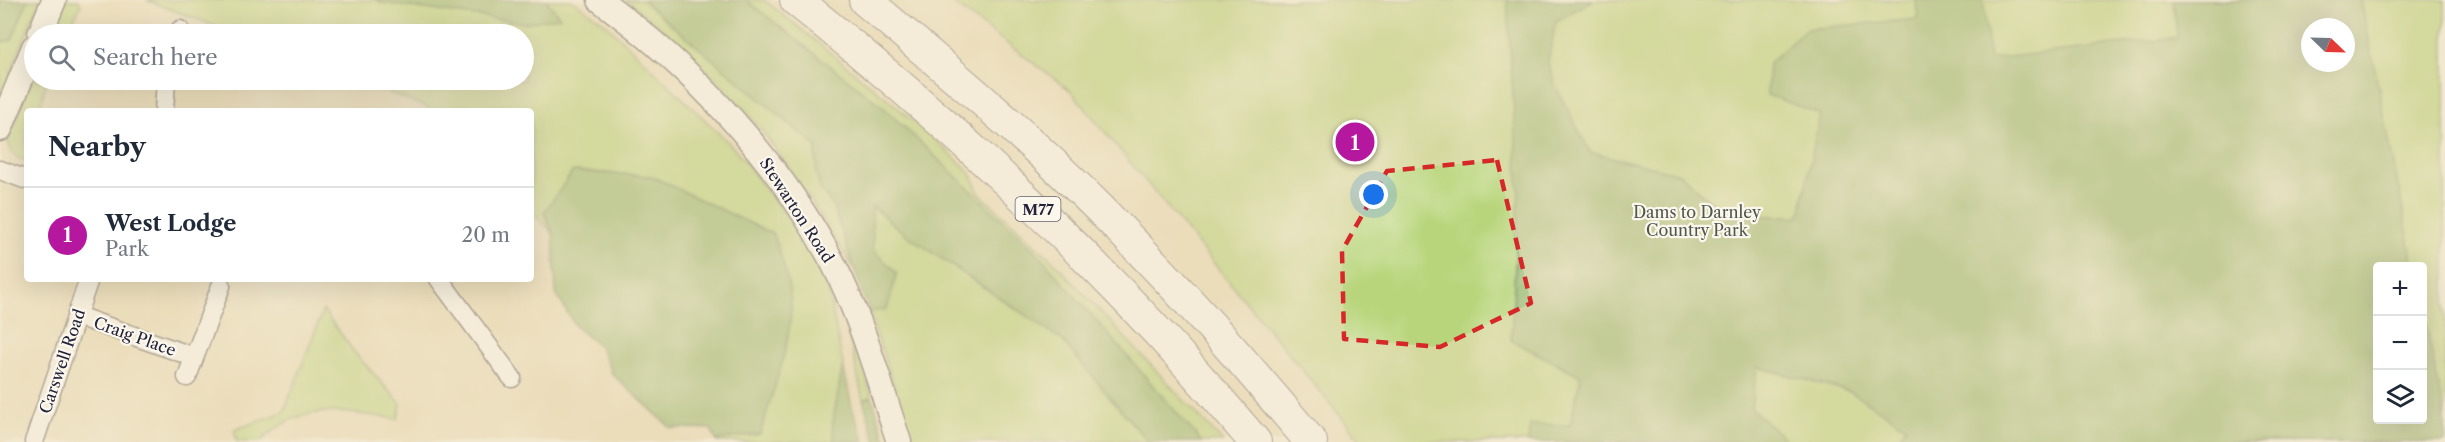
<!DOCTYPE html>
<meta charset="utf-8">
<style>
:root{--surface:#fff;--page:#f6f6f7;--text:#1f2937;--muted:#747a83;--line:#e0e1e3;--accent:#b5179e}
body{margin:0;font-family:"Libre Caslon Text",serif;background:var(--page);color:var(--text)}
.controls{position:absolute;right:18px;bottom:18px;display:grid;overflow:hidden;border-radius:6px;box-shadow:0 6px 24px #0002}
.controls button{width:54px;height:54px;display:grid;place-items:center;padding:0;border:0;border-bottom:2px solid var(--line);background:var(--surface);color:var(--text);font:30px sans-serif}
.compass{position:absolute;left:2301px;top:18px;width:54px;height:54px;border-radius:50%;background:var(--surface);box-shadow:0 6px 24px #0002;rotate:113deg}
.you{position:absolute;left:1374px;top:195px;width:21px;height:21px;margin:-15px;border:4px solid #fff;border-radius:50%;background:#1a73e8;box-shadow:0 0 0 9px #1a73e833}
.badge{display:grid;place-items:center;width:39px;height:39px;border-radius:50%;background:var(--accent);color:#fff;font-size:20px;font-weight:700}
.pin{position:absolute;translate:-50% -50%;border:3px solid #fff;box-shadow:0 2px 6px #0006}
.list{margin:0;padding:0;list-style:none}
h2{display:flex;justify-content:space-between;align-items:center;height:78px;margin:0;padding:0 24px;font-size:26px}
h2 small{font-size:20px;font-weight:400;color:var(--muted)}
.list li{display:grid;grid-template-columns:39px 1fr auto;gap:18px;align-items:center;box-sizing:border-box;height:96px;padding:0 24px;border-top:2px solid var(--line)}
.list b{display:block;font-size:22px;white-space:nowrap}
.list p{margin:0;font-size:20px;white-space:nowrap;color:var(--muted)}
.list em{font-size:20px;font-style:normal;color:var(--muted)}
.icon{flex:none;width:33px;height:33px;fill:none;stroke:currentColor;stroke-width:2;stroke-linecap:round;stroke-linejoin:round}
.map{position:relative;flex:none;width:2445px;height:442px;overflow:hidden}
.search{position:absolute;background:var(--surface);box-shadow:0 6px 24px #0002;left:24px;top:24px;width:510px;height:66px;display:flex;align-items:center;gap:15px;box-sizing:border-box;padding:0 21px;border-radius:33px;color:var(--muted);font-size:22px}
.panel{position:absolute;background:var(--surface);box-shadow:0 6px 24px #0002;left:24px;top:108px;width:510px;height:174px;border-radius:6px}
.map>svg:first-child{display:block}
.green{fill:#b8d57b;stroke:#6d7c5b;stroke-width:1.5;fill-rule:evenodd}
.forest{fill:#92b66b;stroke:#5a6c53;stroke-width:1.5;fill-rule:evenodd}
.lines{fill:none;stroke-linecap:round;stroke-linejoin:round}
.street-casing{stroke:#686367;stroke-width:21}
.secondary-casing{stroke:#686367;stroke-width:27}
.highway-casing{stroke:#686367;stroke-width:34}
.street{stroke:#fff;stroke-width:18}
.secondary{stroke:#fff;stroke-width:24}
.highway{stroke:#fff;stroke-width:32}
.marked{fill:none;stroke:#d62828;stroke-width:4.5;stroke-dasharray:12 8;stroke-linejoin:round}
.labels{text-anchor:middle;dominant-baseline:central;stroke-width:4.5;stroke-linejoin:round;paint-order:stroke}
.shield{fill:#fbf7ec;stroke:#636270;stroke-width:1.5}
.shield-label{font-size:15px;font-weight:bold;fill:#22223b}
.street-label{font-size:16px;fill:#22223b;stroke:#fbf7ec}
.park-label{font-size:16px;fill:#4f584e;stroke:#fbf7ec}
</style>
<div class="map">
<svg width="2445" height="442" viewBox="0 0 2445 442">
<rect width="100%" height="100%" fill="#fbf7ec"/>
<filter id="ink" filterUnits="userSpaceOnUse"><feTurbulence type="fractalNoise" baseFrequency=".0167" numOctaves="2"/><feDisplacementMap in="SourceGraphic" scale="12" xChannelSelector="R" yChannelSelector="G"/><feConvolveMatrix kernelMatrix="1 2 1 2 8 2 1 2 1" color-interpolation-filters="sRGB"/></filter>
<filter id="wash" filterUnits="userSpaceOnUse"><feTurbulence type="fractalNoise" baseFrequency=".008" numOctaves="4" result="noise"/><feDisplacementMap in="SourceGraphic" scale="24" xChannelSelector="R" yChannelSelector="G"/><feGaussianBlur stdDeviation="1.35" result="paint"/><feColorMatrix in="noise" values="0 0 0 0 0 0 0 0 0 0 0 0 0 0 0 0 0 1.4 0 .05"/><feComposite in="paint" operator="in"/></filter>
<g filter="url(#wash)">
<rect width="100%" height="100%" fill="#ebddba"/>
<!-- green -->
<path class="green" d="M28 0H40L0 99V42L12 40Z
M66 0H78L81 5 66 34H51Z
M146 0H377L382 3 560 17 546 0H572L605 23 735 149 785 214 825 275 843 364 833 422 834 442H717L716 440 760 433 785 349 791 303 544 211 553 233 531 211V111H431L427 107 355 80H524V34H236Z
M626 0H642L816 146V172L820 188 833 206 855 270C821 217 789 163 749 115 713 72 670 34 626 0Z
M746 0H764L776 9 895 105 964 166 973 177 978 192 1052 260 1223 442H1202L1039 255 884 108Z
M949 0H2445V442H1362L1071 91ZM2310 27H2346V63H2310ZM2378 266H2422V420H2378Z
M34 74V80H47L39 111H27L26 161C14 157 10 153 8 140Z
M871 206 905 234 1062 340 1148 442H942L911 438 869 312 887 309 873 250Z
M843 307 872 397 863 400Z
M323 310 355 353 401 404 398 419C344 413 303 399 260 442H237L234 430 284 412Z"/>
<!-- forest -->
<path class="forest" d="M0 0H28L11 40 0 42Z
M377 0H546L560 17 525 23 382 3Z
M642 0H746L884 108 1039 255 1202 442H1148L1062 340 905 234 872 206 873 250 897 273 887 309 869 312 833 206 820 188 816 172V146Z
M1507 0H1594L1556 21 1548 62 1555 85 1590 152 1680 174 1727 216H1800L1820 114 1767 95 1769 63 1806 29 1918 19 1916 0H1983L1990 59 2177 38 2174 0H2361L2414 266H2378V420H2422L2423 308 2445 421V442H1896L1906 427 1851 392 1757 367 1751 408 1788 442H1528L1530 425H1570L1581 376 1511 340 1519 193ZM2310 27H2346V63H2310Z
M573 171 651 176 773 234C781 255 789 279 791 302 793 340 771 396 760 434L716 440 711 429 671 428 612 374 600 347 576 327 556 294 553 233 544 212Z
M843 364 852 407 865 442H834L833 422Z
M872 397 886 442H876L863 400Z"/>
</g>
<g filter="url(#ink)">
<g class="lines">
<!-- street casing -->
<g class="street-casing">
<path id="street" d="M178 34 180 30
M164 111 166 80
M0 170 27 180
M439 279 512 378
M77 316 194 357
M187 377 221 286
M34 442 89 279"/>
</g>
<!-- secondary casing -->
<g class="secondary-casing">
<path id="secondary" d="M600 0C694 69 778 159 833 263 862 319 879 382 899 442
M40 34 54 0
M0 129 34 47"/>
</g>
<!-- highway casing -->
<g class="highway-casing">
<path id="highway" d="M796 0C963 133 1118 278 1255 442
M865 0C945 68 1026 135 1100 209 1174 283 1244 361 1311 442"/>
</g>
<!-- street -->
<use href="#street" class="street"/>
<!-- secondary -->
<use href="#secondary" class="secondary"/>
<!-- highway -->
<use href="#highway" class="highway"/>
</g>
</g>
<!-- marked area -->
<path d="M0 0H2445V442H0ZM1497 160 1531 303 1440 347 1344 339 1342 251 1387 171Z" fill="#ebddba" fill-opacity=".55" fill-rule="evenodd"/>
<path class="marked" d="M1497 160 1531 303 1440 347 1344 339 1342 251 1387 171Z"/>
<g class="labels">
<!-- shield labels -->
<rect class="shield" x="1015.5" y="197" width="45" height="24" rx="4.5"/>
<g class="shield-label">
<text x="1038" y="209">M77</text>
</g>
<!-- street labels -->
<g class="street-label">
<text transform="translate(797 210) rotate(57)">Stewarton Road</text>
<text transform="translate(135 336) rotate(20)">Craig Place</text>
<text transform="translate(62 361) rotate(-71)">Carswell Road</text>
</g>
<!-- park labels -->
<g class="park-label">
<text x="1697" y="212">Dams to Darnley<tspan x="1697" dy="18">Country Park</tspan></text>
</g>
</g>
</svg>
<div class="controls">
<button>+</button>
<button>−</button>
<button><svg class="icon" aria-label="layers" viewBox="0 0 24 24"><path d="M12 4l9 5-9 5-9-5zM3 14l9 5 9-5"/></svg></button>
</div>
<svg class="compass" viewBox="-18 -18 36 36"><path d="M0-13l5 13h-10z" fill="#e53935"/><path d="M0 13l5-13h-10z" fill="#747a83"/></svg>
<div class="you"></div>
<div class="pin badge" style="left:1355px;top:142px">1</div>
<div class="search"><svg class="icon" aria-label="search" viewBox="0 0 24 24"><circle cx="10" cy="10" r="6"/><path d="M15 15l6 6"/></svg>Search here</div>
<section class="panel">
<h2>Nearby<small></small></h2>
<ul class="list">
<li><span class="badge">1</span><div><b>West Lodge</b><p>Park</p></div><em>20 m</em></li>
</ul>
</section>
</div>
